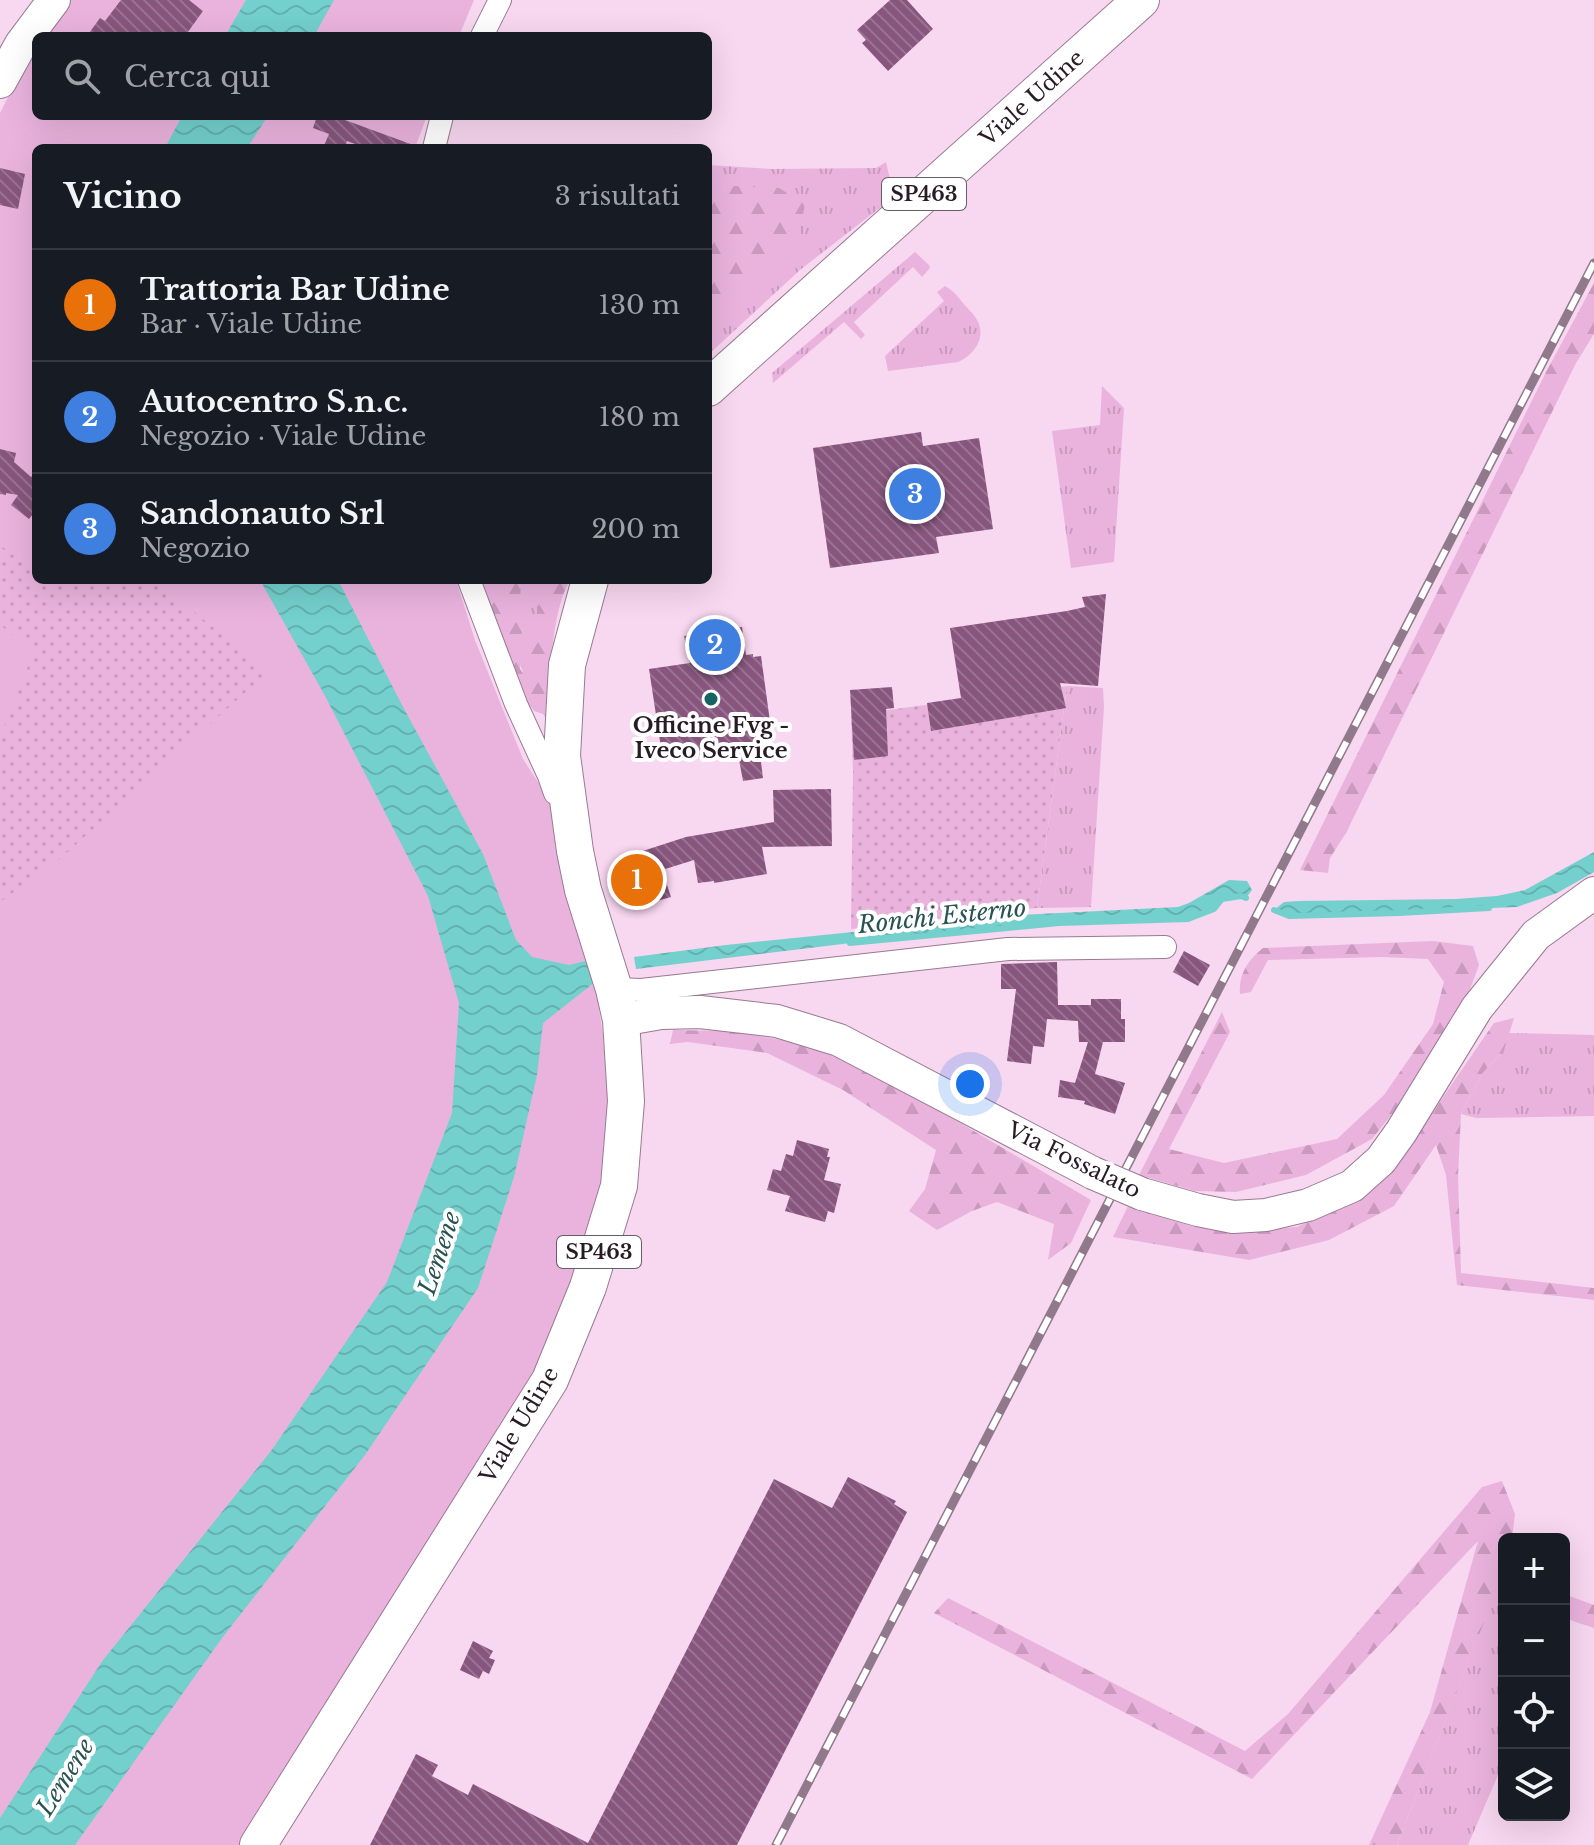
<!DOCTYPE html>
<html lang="it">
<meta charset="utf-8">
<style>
:root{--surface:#171b24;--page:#242831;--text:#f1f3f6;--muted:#9ea1a6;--line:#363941;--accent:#db2777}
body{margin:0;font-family:"Libre Baskerville",serif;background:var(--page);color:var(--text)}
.controls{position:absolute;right:24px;bottom:24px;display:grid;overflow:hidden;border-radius:12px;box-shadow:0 8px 32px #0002}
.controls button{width:72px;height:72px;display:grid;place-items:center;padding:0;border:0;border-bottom:2px solid var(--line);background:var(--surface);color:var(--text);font:40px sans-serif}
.you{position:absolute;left:970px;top:1084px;width:28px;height:28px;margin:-20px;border:6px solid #fff;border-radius:50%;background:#1a73e8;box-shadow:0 0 0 12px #1a73e833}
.badge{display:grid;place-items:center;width:52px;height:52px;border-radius:50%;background:var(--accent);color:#fff;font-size:26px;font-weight:700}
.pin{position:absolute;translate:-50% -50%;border:4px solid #fff;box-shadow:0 2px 8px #0006}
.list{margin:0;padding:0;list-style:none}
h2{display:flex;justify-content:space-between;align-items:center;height:104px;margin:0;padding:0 32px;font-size:34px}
h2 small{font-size:26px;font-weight:400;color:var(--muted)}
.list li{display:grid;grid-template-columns:52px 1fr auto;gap:24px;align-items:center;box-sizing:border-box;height:112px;padding:0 32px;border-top:2px solid var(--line)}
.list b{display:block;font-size:30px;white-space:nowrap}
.list p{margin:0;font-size:26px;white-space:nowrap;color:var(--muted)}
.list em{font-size:26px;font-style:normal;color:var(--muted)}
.icon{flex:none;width:44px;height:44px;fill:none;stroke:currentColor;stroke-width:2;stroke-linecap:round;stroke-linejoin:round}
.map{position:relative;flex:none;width:1594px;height:1845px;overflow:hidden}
.search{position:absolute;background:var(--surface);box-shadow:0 8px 32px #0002;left:32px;top:32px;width:680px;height:88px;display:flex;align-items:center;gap:20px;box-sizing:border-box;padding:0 28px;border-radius:12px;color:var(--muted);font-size:30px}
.panel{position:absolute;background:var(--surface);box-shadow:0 8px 32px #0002;left:32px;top:144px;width:680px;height:440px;border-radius:12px}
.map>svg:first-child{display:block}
.grass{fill:url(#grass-tufts)}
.forest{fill:url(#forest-firs)}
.park{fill:#eab3de}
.garden{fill:url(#garden-dots)}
.water{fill:url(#water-waves)}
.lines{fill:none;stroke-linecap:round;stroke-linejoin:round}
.stream{stroke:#73d0cd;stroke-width:6}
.building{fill:url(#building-back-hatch)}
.street-casing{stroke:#987a91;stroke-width:24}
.secondary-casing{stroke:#987a91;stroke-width:34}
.primary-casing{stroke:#987a91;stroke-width:38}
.street{stroke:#fff;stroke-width:22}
.secondary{stroke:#fff;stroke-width:32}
.primary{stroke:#fff;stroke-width:36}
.rail-casing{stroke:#8f798a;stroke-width:9}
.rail{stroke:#fff;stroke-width:6;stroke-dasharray:18;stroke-linecap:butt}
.secondary-bridge-casing{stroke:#987a91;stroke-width:34;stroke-linecap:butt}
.secondary-bridge{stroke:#fff;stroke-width:32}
.poi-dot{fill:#156462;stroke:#fff;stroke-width:3}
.labels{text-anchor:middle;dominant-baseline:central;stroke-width:8;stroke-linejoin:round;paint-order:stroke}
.shield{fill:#fff;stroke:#685f66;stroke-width:2}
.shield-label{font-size:20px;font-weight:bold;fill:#271b24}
.street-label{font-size:22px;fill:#271b24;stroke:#fff}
.poi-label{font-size:22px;font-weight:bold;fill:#271b24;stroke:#fff}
.water-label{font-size:24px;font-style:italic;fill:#285351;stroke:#fff}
</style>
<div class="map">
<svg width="1594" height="1845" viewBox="0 0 1594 1845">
<defs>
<pattern id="grass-tufts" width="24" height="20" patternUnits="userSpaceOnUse" patternTransform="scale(2)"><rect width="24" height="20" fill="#eab3de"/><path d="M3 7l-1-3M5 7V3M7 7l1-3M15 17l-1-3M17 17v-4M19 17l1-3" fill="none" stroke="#c999be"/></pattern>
<pattern id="forest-firs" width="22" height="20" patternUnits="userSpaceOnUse" patternTransform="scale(2)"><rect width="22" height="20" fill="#eab3de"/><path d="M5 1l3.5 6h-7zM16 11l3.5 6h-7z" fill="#c999be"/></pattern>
<pattern id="garden-dots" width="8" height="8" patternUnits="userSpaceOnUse" patternTransform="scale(2)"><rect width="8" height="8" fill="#eab3de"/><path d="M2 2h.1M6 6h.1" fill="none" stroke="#c999be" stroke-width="1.8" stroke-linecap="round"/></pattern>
<pattern id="water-waves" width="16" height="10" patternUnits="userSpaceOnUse" patternTransform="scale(2)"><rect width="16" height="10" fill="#73d0cd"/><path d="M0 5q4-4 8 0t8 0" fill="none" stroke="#64b2b0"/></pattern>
<pattern id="building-back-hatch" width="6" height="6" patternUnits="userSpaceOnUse" patternTransform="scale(2)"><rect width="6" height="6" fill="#88557e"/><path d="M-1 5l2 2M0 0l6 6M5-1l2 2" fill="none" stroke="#987491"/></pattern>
</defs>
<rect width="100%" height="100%" fill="#f8d7f0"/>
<!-- grass -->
<path class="grass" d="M886 162 893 192 886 203 800 270 708 355V165L772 169 876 168Z
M915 252 929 265 930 268 922 277 913 267 854 322 865 335 861 339 844 322 773 383 772 373Z
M945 286C954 291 958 297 964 304 968 309 974 314 977 320 987 337 974 355 958 362L888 371 885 356 944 301 937 292Z
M1102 386 1124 408 1114 562 1071 568 1052 431 1100 425Z
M489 580H569C550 620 550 679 548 723 523 678 505 629 489 580Z
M1067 686 1103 688 1104 707 1091 907 1037 908Z
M1509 1033 1594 1035V1116L1476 1118 1461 1114 1482 1074 1504 1050Z
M1493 1598 1504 1601V1761L1468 1845H1397Z"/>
<!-- forest -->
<path class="forest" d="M708 185 779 188 805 204 799 236 771 267 708 314Z
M1594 283V334L1576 363 1346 833 1330 858 1328 873 1300 870 1546 372Z
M478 580H520L522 637 520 669 533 684 527 659 544 580H570C548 620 550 671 549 716L534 711 511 679Z
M1433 941 1473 946 1479 965 1462 1011 1422 1077 1372 1139 1306 1175 1236 1192 1195 1191 1139 1175 1222 1012 1230 1032 1169 1149 1224 1163 1337 1139 1384 1095 1433 1024 1444 982 1428 959 1382 957 1268 960 1251 992 1240 994C1238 974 1249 959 1263 948Z
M1514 1018 1504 1050 1482 1074 1461 1114 1458 1176 1461 1273 1594 1288V1300L1457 1285 1446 1175 1436 1145 1394 1206 1329 1240 1249 1260 1113 1237 1129 1204 1191 1226 1229 1231 1297 1227 1347 1203 1403 1155 1494 1023Z
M673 1030 731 1031 822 1047 962 1124 1091 1200 1071 1243 1048 1260 1054 1224 997 1202 972 1211 937 1230 909 1211 925 1189 936 1150 843 1090 767 1053 688 1042 670 1044Z
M1502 1481 1515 1514 1512 1539H1504V1601L1493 1599 1397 1845H1369L1430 1712 1478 1541 1252 1779 934 1613 948 1598 1245 1751 1288 1714 1482 1487Z
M1564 1594 1594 1605V1628L1564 1618Z"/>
<!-- park -->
<path class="park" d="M67 0H474L459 36H39Z
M36 41V116H427L415 148H36V580H456L475 640 523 759 551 802 595 982 603 1035 608 1109 604 1171 592 1222 545 1358 243 1845H0V113Z"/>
<!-- garden -->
<path class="garden" d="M0 545 28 567 36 558V580H155L268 672 62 857 0 902V725L4 727 34 651 0 625Z
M1067 686 1037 908 851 929 853 772 851 715Z"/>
<!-- water -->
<path class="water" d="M246 0H334L314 36H225Z
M182 116H268L247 148H165Z
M260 580H338L402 705 483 854 516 940 532 957 569 965 590 960 595 982 543 1023 537 1075 514 1177 478 1288 365 1455 222 1638 75 1845H0V1818L103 1660 271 1451 387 1282 452 1113 459 1003 428 896 324 694Z
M1594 852V872L1557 893 1517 907 1289 916 1274 910 1284 902 1299 901 1456 899 1497 896 1525 890Z
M1229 880 1247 881 1252 890 1246 898 1241 896 1222 899 1214 909 1188 919 1059 923 851 943 636 969 634 957 726 945 1020 915 1178 907 1189 903Z"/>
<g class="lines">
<!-- stream -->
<path class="stream" d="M1274 910 1289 916 1399 913 1489 908
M850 943 1059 923 1188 919 1214 909 1222 899 1241 896 1246 898"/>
</g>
<!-- building -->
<path class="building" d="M121 0H189L203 11 185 36H87L100 18 105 21Z
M890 0H907L933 29 888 71 862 43 866 40 857 30Z
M317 116H334L416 146V148H366L347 141 345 148H323L329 134 313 128Z
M0 168 25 174 18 209 0 205Z
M921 432 923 446 979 438 993 529 936 537 939 553 830 568 813 448Z
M0 449 16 453 14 462 31 477 36 470V510L29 519 11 505 18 495 6 493V495L0 494Z
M1106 594 1098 686 1060 683 1066 708 931 731 927 703 961 698 950 628 1067 611 1085 607 1082 597Z
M742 627 746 655 753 654V657L761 656 771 729 757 731 763 778 743 781 737 749 663 761 649 669 690 663 684 636Z
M892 687 894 708 886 709 888 756 854 760 850 690Z
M831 789 832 846 762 847 767 874 714 883V881L698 883 694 860 662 870 671 897 643 905 639 893 629 896 618 859 686 837 774 822 773 790Z
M1184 951 1210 965 1198 986 1173 972Z
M1057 962 1058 1005H1091V999H1121V1019H1125V1042H1103L1095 1074 1125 1083 1115 1114 1084 1104 1085 1101 1058 1097 1060 1080 1075 1083 1088 1042H1079L1078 1021 1047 1019 1044 1047 1033 1046 1031 1064 1007 1061 1016 989H1001V964Z
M797 1140 829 1149 827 1157H830L824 1180 841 1184 834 1213 828 1211 825 1222 785 1211 790 1196 767 1190 773 1169 781 1171 786 1154 793 1156Z
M848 1477 896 1501 894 1504 907 1512 737 1845H370L416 1754 438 1765 432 1776 468 1795 473 1784 588 1843 774 1479 832 1508Z
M473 1641 493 1651 489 1658 495 1660 489 1674 483 1671 479 1679 460 1670Z"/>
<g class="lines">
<!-- street casing -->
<g class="street-casing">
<path id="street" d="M482 36 500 0
M434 148 442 116
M469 580 516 704 549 776 555 793
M614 989 641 990 1008 949 1165 947"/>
</g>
<!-- secondary casing -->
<g class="secondary-casing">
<path id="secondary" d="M0 82 21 44 54 0
M621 1020 661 1013 700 1012 777 1021 839 1040 1093 1173
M1142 1194 1198 1210 1233 1217 1266 1215 1308 1205 1352 1186 1381 1160 1401 1132 1477 1008 1536 935 1594 893"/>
</g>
<!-- primary casing -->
<g class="primary-casing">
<path id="primary" d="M708 388 1141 0
M258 1845 550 1380 588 1287 619 1186 626 1101 621 1020 614 989 583 890 575 851 562 756 567 665 590 580"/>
</g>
<!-- street -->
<use href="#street" class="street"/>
<!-- secondary -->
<use href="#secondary" class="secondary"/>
<!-- primary -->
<use href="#primary" class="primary"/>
<!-- rail casing -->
<g class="rail-casing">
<path id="rail" d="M776 1845 1594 263"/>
</g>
<!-- rail -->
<use href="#rail" class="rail"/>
<!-- secondary-bridge casing -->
<g class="secondary-bridge-casing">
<path id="secondary-bridge" d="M1093 1173 1142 1194"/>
</g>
<!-- secondary-bridge -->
<use href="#secondary-bridge" class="secondary-bridge"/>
</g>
<!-- markers -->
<circle class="poi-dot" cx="711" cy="699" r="8"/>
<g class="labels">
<!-- shield labels -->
<g class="shield">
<rect x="882" y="178" width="84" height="32" rx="6"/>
<rect x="557" y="1236" width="84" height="32" rx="6"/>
</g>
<g class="shield-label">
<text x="924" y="194">SP463</text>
<text x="599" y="1252">SP463</text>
</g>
<!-- street labels -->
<g class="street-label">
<text transform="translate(1032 98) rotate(-42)">Viale Udine</text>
<text transform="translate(1074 1160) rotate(26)">Via Fossalato</text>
<text transform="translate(519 1425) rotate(-59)">Viale Udine</text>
</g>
<!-- poi labels -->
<g class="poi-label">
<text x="711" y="725">Officine Fvg -<tspan x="711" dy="25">Iveco Service</tspan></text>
</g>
<!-- water labels -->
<g class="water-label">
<text transform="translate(942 916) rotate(-6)">Ronchi Esterno</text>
<text transform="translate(439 1253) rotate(-72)">Lemene</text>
<text transform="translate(65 1777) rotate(-58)">Lemene</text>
</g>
</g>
</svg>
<div class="controls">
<button>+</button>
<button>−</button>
<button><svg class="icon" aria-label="locate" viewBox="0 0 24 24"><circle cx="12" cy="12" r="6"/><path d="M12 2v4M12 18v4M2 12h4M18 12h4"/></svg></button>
<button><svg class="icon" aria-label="layers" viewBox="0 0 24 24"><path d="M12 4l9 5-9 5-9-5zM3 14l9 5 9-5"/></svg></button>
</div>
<div class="you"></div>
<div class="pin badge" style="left:637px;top:880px;background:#e8710a">1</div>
<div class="pin badge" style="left:715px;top:645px;background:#3f7fe0">2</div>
<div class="pin badge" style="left:915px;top:494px;background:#3f7fe0">3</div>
<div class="search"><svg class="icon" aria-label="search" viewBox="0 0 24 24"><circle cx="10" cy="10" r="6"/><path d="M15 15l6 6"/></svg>Cerca qui</div>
<section class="panel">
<h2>Vicino<small>3 risultati</small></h2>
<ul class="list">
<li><span class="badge" style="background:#e8710a">1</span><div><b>Trattoria Bar Udine</b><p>Bar · Viale Udine</p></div><em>130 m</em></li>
<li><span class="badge" style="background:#3f7fe0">2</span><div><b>Autocentro S.n.c.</b><p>Negozio · Viale Udine</p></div><em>180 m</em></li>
<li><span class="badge" style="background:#3f7fe0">3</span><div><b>Sandonauto Srl</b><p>Negozio</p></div><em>200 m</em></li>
</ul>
</section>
</div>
